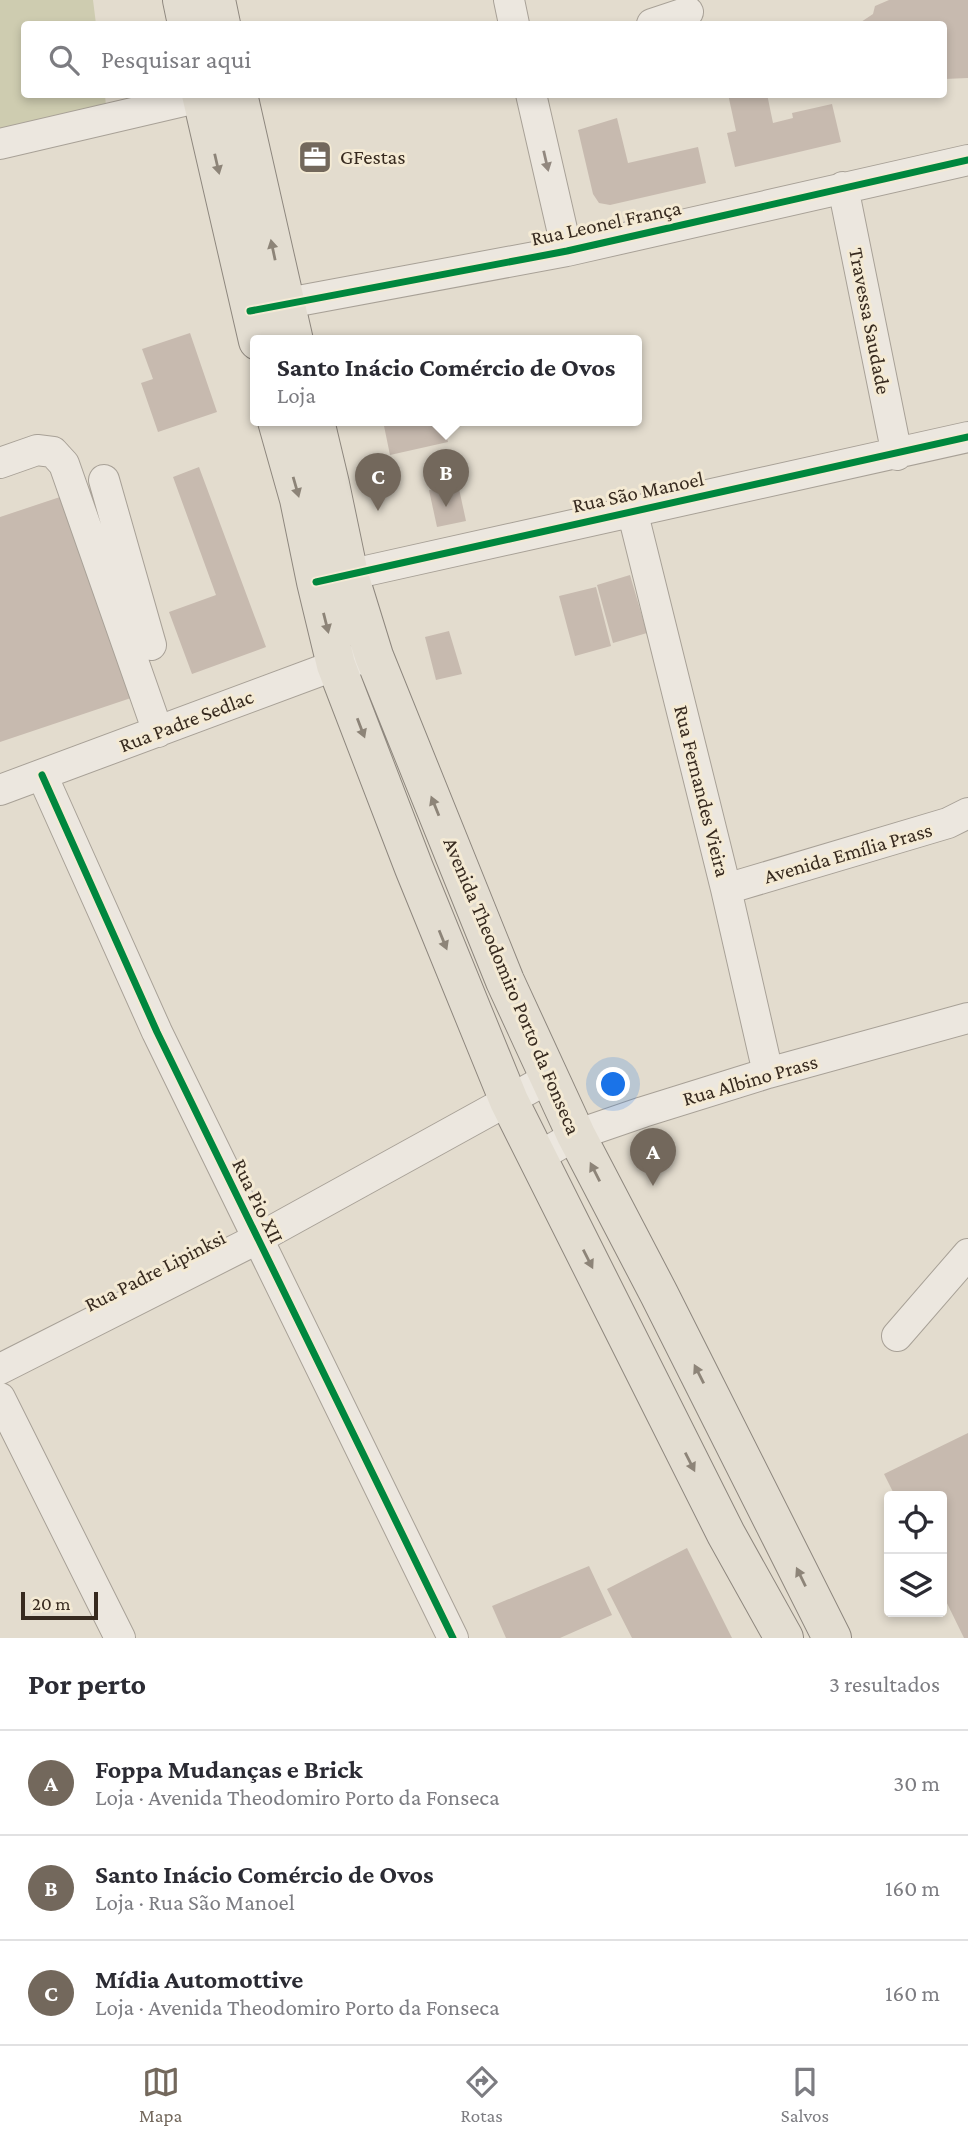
<!DOCTYPE html>
<html lang="pt">
<meta charset="utf-8">
<style>
:root{--surface:#fff;--page:#f7f7f7;--text:#2b2b33;--muted:#7c7c81;--line:#e1e1e2;--accent:#73685c}
body{margin:0;font-family:"Crimson Pro",serif;background:var(--page);color:var(--text)}
.controls{position:absolute;right:21px;bottom:21px;display:grid;overflow:hidden;border-radius:7px;box-shadow:0 4px 10px #0003}
.controls button{width:63px;height:63px;display:grid;place-items:center;padding:0;border:0;border-bottom:2px solid var(--line);background:var(--surface);color:var(--text);font:35px sans-serif}
.scale{position:absolute;left:21px;bottom:18px;width:77px;box-sizing:border-box;padding-left:7px;border:4px solid #372a1f;border-top:0;font-size:19px;line-height:24px;white-space:nowrap;color:#372a1f;-webkit-text-stroke:5px #f4ead4;paint-order:stroke}
.you{position:absolute;left:614px;top:1085px;width:24px;height:24px;margin:-18px;border:5px solid #fff;border-radius:50%;background:#1a73e8;box-shadow:0 0 0 10px #1a73e833}
.badge{display:grid;place-items:center;width:46px;height:46px;border-radius:50%;background:var(--accent);color:#fff;font-size:23px;font-weight:700}
.pin{position:absolute;translate:-50% -58px;filter:drop-shadow(0 2px 4px #0008)}
.pin::after{content:'';position:absolute;top:37px;width:24px;height:21px;background:inherit;clip-path:polygon(0 0,100% 0,50% 100%)}
.popup{position:absolute;left:250px;top:335px;width:392px;height:91px;box-sizing:border-box;display:grid;place-content:center;border-radius:7px;background:var(--surface);filter:drop-shadow(0 2px 5px #0005);font-size:23px;white-space:nowrap;color:var(--muted)}
.popup b{font-size:26px;color:var(--text)}
.popup::after{content:'';position:absolute;left:50%;top:100%;margin-left:-14px;border:14px solid transparent;border-top-color:var(--surface)}
.list{margin:0;padding:0;list-style:none}
h2{display:flex;justify-content:space-between;align-items:center;height:91px;margin:0;padding:0 28px;font-size:30px}
h2 small{font-size:23px;font-weight:400;color:var(--muted)}
.list li{display:grid;grid-template-columns:46px 1fr auto;gap:21px;align-items:center;box-sizing:border-box;height:105px;padding:0 28px;border-top:2px solid var(--line)}
.list b{display:block;font-size:26px;white-space:nowrap}
.list p{margin:0;font-size:23px;white-space:nowrap;color:var(--muted)}
.list em{font-size:23px;font-style:normal;color:var(--muted)}
.icon{flex:none;width:38px;height:38px;fill:none;stroke:currentColor;stroke-width:2;stroke-linecap:round;stroke-linejoin:round}
.map{position:relative;flex:none;width:968px;height:1638px;overflow:hidden}
.search{position:absolute;background:var(--surface);box-shadow:0 4px 10px #0003;left:21px;right:21px;top:21px;height:77px;display:flex;align-items:center;gap:18px;box-sizing:border-box;padding:0 24px;border-radius:7px;color:var(--muted);font-size:26px}
.sheet{height:406px;background:var(--surface)}
nav{display:flex;justify-content:space-around;align-items:center;box-sizing:border-box;height:98px;border-top:2px solid var(--line);background:var(--surface);font-size:19px;color:var(--muted)}
nav a{display:grid;justify-items:center;gap:4px}
nav .on{color:var(--accent)}
.map>svg:first-child{display:block}
.cemetery{fill:#ceccb0}
.building{fill:#c7baaf}
.lines{fill:none;stroke-linecap:round;stroke-linejoin:round}
.minor-casing{stroke:#a8a197;stroke-width:32}
.major-casing{stroke:#8e877e;stroke-width:40}
.minor{stroke:#ece7df;stroke-width:30}
.major{stroke:#e3ddd1;stroke-width:38}
.cycleway-casing{stroke:#f4ead4;stroke-width:11}
.cycleway{stroke:#00873e;stroke-width:7}
.oneway{fill:#92887f}
.oneway2{fill:#8d8478}
.labels{text-anchor:middle;dominant-baseline:central;stroke-width:6;stroke-linejoin:round;paint-order:stroke}
.poi-label{font-size:21px;fill:#372a1f;stroke:#f4ead4;text-anchor:start}
.street-label{font-size:21px;fill:#372a1f;stroke:#f4ead4}
</style>
<div class="map">
<svg width="968" height="1638" viewBox="0 0 968 1638">
<rect width="100%" height="100%" fill="#e3dcce"/>
<!-- cemetery -->
<path class="cemetery" d="M0 0H93L96 24H24V94L105 95 106 106 0 129Z"/>
<!-- building -->
<path class="building" d="M889 0H968V78L944 79V24H858L873 14 875 6Z
M728 94H767L773 123 793 118 792 113 832 104 841 142 735 167 727 133 736 131Z
M617 118 628 163 698 147 706 183 610 205 599 203 593 194 578 130Z
M190 333 217 412 158 432 141 383 153 379 142 349Z
M383 421H442L448 442 390 455Z
M199 467 266 647 192 674 169 612 216 595 173 477Z
M458 484 466 521 437 527 429 490Z
M63 496 131 698 0 742V517Z
M630 575 647 633 613 643 597 585Z
M596 587 611 646 575 656 559 596Z
M449 631 462 674 436 680 425 637Z
M968 1433V1638H964L942 1593V1496H895L884 1474Z
M687 1548 732 1638H632L607 1589Z
M589 1566 612 1615 560 1638H506L492 1606Z"/>
<g class="lines">
<!-- minor casing -->
<g class="minor-casing">
<path id="minor" d="M509 0 514 24
M652 24 688 12
M531 94 567 251
M0 144 214 94
M843 187 897 455
M266 307 567 251 968 160
M0 463 37 450 53 452 64 464 158 732
M104 480 151 645
M632 510 726 889 768 1073
M330 579 968 437
M42 775 157 1032 453 1638
M0 790 336 665 354 661
M726 889 948 823 968 813
M538 1157 576 1135 643 1112 768 1073 968 1018
M897 1336 968 1254
M0 1369 257 1239 549 1078
M0 1398 120 1638"/>
</g>
<!-- major casing -->
<g class="major-casing">
<path id="major" d="M182 0 187 24
M216 0 221 24
M201 94 258 341
M238 94 294 341
M277 421 299 499 316 582 336 665 414 868 509 1101 726 1534 784 1638
M315 421 330 484 349 575 374 656 505 981 576 1135 659 1294 832 1638"/>
</g>
<!-- minor -->
<use href="#minor" class="minor"/>
<!-- major -->
<use href="#major" class="major"/>
<!-- cycleway casing -->
<g class="cycleway-casing">
<path id="cycleway" d="M250 311 567 251 968 160
M316 582 968 437
M42 775 157 1032 453 1638"/>
</g>
<!-- cycleway -->
<use href="#cycleway" class="cycleway"/>
</g>
<!-- one-way arrows -->
<defs><path id="oneway-solid" d="M-6-.8H1V-3.2L6.5 0L1 3.2V.8H-6Z" transform="scale(1.75)"/></defs>
<use class="oneway" href="#oneway-solid" transform="translate(546 161) rotate(77)"/>
<g class="oneway2">
<use href="#oneway-solid" transform="translate(217 164) rotate(77)"/>
<use href="#oneway-solid" transform="translate(273 250) rotate(-102)"/>
<use href="#oneway-solid" transform="translate(296 487) rotate(74)"/>
<use href="#oneway-solid" transform="translate(326 623) rotate(76)"/>
<use href="#oneway-solid" transform="translate(361 728) rotate(69)"/>
<use href="#oneway-solid" transform="translate(435 806) rotate(-112)"/>
<use href="#oneway-solid" transform="translate(443 940) rotate(68)"/>
<use href="#oneway-solid" transform="translate(595 1172) rotate(-117)"/>
<use href="#oneway-solid" transform="translate(588 1259) rotate(63)"/>
<use href="#oneway-solid" transform="translate(699 1374) rotate(-117)"/>
<use href="#oneway-solid" transform="translate(690 1462) rotate(63)"/>
<use href="#oneway-solid" transform="translate(801 1577) rotate(-116)"/>
</g>
<!-- icons -->
<defs>
<g id="office-square" transform="scale(1.75)"><rect x="-9" y="-9" width="18" height="18" rx="4" fill="#73685c" stroke="#f4ead4"/><path d="M-6-3h4V-5.5h4V-3h4V5H-6ZM-1-4.5V-3h2v-1.5ZM-6 0V1H6V0Z" fill="#fff"/></g>
</defs>
<g fill-rule="evenodd">
<use href="#office-square" x="315" y="157"/>
</g>
<g class="labels">
<!-- poi labels -->
<g class="poi-label">
<text x="340" y="157">GFestas</text>
</g>
<!-- street labels -->
<g class="street-label">
<text transform="translate(606 223) rotate(-12)">Rua Leonel França</text>
<text transform="translate(870 321) rotate(79)">Travessa Saudade</text>
<text transform="translate(638 492) rotate(-12)">Rua São Manoel</text>
<text transform="translate(186 721) rotate(-21)">Rua Padre Sedlac</text>
<text transform="translate(702 791) rotate(76)">Rua Fernandes Vieira</text>
<text transform="translate(848 853) rotate(-16)">Avenida Emília Prass</text>
<text transform="translate(512 986) rotate(67)">Avenida Theodomiro Porto da Fonseca</text>
<text transform="translate(750 1080) rotate(-16)">Rua Albino Prass</text>
<text transform="translate(258 1201) rotate(64)">Rua Pio XII</text>
<text transform="translate(155 1271) rotate(-27)">Rua Padre Lipinksi</text>
</g>
</g>
</svg>
<div class="controls">
<button><svg class="icon" aria-label="locate" viewBox="0 0 24 24"><circle cx="12" cy="12" r="6"/><path d="M12 2v4M12 18v4M2 12h4M18 12h4"/></svg></button>
<button><svg class="icon" aria-label="layers" viewBox="0 0 24 24"><path d="M12 4l9 5-9 5-9-5zM3 14l9 5 9-5"/></svg></button>
</div>
<div class="scale">20 m</div>
<div class="you"></div>
<div class="pin badge" style="left:653px;top:1186px">A</div>
<div class="pin badge" style="left:446px;top:507px">B</div>
<div class="popup"><b>Santo Inácio Comércio de Ovos</b>Loja</div>
<div class="pin badge" style="left:378px;top:511px">C</div>
<div class="search"><svg class="icon" aria-label="search" viewBox="0 0 24 24"><circle cx="10" cy="10" r="6"/><path d="M15 15l6 6"/></svg>Pesquisar aqui</div>
</div>
<section class="sheet">
<h2>Por perto<small>3 resultados</small></h2>
<ul class="list">
<li><span class="badge">A</span><div><b>Foppa Mudanças e Brick</b><p>Loja · Avenida Theodomiro Porto da Fonseca</p></div><em>30 m</em></li>
<li><span class="badge">B</span><div><b>Santo Inácio Comércio de Ovos</b><p>Loja · Rua São Manoel</p></div><em>160 m</em></li>
<li><span class="badge">C</span><div><b>Mídia Automottive</b><p>Loja · Avenida Theodomiro Porto da Fonseca</p></div><em>160 m</em></li>
</ul>
</section>
<nav>
<a class="on"><svg class="icon" aria-label="map" viewBox="0 0 24 24"><path d="M3 6l6-2 6 2 6-2v14l-6 2-6-2-6 2zM9 4v14M15 6v14"/></svg>Mapa</a>
<a><svg class="icon" aria-label="directions" viewBox="0 0 24 24"><path d="M12 3l9 9-9 9-9-9zM9 14v-3h6M13 9l2 2-2 2"/></svg>Rotas</a>
<a><svg class="icon" aria-label="saved" viewBox="0 0 24 24"><path d="M7 4h10v16l-5-4-5 4z"/></svg>Salvos</a>
</nav>
